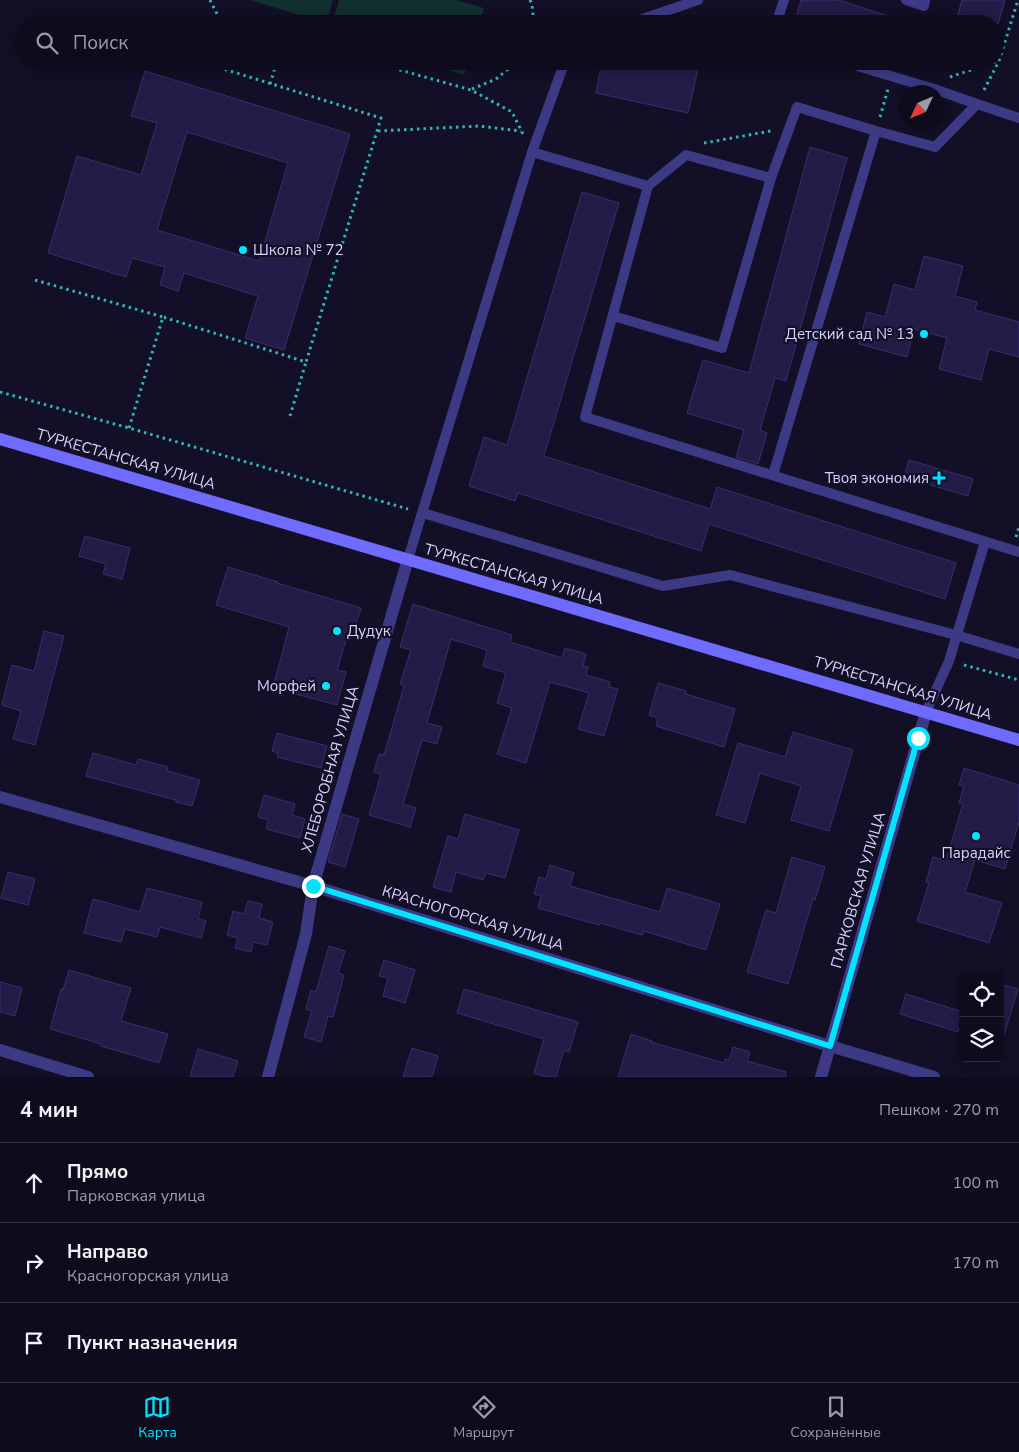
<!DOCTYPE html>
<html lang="ru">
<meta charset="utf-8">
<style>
:root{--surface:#0e0b1c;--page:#171425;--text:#f1f3f6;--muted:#9b9ba3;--line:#2e2b3b;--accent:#00e5ff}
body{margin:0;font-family:"Nunito Sans",sans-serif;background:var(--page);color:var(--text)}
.controls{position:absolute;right:15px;bottom:15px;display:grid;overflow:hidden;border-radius:5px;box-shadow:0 2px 12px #0003}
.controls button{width:45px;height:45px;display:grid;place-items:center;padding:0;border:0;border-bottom:1px solid var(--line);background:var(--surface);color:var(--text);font:25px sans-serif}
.compass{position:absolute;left:899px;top:85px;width:45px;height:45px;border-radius:50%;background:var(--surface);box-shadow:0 2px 12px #0003;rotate:226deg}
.stop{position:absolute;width:15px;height:15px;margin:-11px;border:4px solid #00e5ff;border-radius:50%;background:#fff}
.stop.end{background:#00e5ff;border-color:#fff;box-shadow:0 1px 5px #0008}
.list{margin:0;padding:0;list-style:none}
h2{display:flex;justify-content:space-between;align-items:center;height:65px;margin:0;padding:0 20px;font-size:21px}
h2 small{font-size:16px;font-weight:400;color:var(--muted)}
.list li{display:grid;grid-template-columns:32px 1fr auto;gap:15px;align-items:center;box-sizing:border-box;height:80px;padding:0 20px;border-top:1px solid var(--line)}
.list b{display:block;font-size:19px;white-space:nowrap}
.list p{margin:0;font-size:16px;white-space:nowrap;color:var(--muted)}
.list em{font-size:16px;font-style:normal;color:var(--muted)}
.icon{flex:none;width:28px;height:28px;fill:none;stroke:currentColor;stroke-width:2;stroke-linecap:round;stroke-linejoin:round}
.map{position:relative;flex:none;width:1019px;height:1077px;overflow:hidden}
.search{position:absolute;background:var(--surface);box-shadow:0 2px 12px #0003;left:15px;right:15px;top:15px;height:55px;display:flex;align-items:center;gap:12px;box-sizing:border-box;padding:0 18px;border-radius:28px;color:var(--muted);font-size:19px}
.sheet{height:305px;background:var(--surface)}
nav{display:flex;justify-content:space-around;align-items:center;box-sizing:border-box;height:70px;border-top:1px solid var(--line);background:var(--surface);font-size:14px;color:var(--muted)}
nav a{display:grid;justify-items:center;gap:2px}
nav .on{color:var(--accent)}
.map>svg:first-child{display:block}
.green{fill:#12302f}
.building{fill:#241b47;stroke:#3b2d73;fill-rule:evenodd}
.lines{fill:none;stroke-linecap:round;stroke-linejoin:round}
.path{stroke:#2fb8b0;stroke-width:3;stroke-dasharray:2.5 4;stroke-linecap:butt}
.service{stroke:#3d3a85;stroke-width:10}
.minor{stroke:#3d3a85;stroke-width:12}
.tertiary{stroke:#3d3a85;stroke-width:12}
.secondary{stroke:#6f6bff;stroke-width:12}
.route{stroke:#00e5ff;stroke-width:6}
.poi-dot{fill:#00e5ff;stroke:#130f26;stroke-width:2}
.labels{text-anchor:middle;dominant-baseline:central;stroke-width:4.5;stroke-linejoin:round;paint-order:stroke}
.poi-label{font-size:15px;fill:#d9d4ff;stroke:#130f26;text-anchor:end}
.street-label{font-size:15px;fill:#d9d4ff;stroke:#130f26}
</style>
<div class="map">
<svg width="1019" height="1077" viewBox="0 0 1019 1077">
<rect width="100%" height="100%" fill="#130f26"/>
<!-- green -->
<path class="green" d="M250 0H333L326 23Z
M339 0H456L484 8 479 24H332Z
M420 61H468L464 75Z"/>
<!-- building -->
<path class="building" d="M801 0H838L901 20V24H794Z
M962 0H1005L998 24H955Z
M602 61H662L698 69 688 113 596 93Z
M145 71 350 134 284 350 245 338 258 296 184 273 178 291 160 285 165 267 132 258 126 277 48 253 77 156 141 175 157 123 131 116ZM187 132 288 163 259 261 157 230Z
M810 147 847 158 786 381 775 378 760 430 767 433 758 464 736 457 744 430 687 413 703 360 749 373Z
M582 192 619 203 544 456 710 509 717 487 956 563 945 599 709 524 701 551 518 493 515 501 469 486 484 437 507 445Z
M924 256 963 266 955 296 977 302 975 310 1019 322V357L989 349 981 380 939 369 947 338 914 329 907 357 859 344 867 312 885 317 894 284 915 290Z
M909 460 973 479 968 496 904 477Z
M85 536 130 548 122 579 103 574 106 564 79 556Z
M228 567 278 582 277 583 361 608 353 634 348 633 337 670 346 672 337 705 273 688 289 627 216 605Z
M413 604 512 635 510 642 562 658 565 648 586 654 583 666 588 667 586 675 610 682 609 687 618 689 604 736 578 729 589 693 550 682 526 763 497 754 512 708 497 703 506 673 483 666 487 650 451 639 427 723 442 727 437 744 422 740 403 804 416 808 410 827 369 815 381 774 374 772 379 754 384 755 404 686 400 684 411 650 400 647Z
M44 631 64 636 35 745 13 739 21 711 2 705 12 665 34 671Z
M658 683 686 691V694L735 709 724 747 656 726 658 718 649 715Z
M793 732 853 750 829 831 791 820 801 786 760 773 745 823 716 815 738 743 785 757Z
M277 733 327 746 321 768 277 757 278 753 272 751Z
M93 753 136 765 138 759 168 767 167 771 200 780 192 806 176 802V800L86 776Z
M964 768 1019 785V822L1005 869 975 860 965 892 1002 903 989 943 917 921 929 883 926 882 933 857 946 860 963 804 959 803 964 786 959 785Z
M264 795 295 804 292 815 305 819 300 838 266 829 268 820 258 817Z
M342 814 359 819 345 867 328 862Z
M465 814 519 830 505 878 486 873 483 880 456 872 451 892 433 887 448 836 458 839Z
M792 857 825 867 815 900 813 899 788 984 747 972 766 910 776 913Z
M550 865 574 873 570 886 660 912 667 888 720 904 706 950 644 931 642 935 600 923 599 925 538 908 541 896 534 894 539 877 546 879Z
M8 872 35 879 28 905 1 898Z
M147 888 202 902 198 919 206 921 201 938 160 927 157 937 125 929 121 942 84 933 93 899 140 912Z
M248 901 262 904 259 918 273 922 267 945 253 942 251 952 235 948 238 938 227 935 233 911 244 914Z
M329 946 345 951 338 973 344 975 333 1017 328 1016 321 1042 304 1037 312 1011 306 1009 311 990 316 992Z
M384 960 415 970 405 1003 383 996 388 978 379 976Z
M69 970 131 988 121 1021 168 1034 159 1063 101 1046V1044L88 1040 50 1029 61 989 63 990Z
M0 982 22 988 15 1016 0 1012Z
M1000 984 1018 989 1004 1035H1000Z
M464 989 578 1022 569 1052 564 1050 556 1077H546L534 1073 544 1039 457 1013Z
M906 994 963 1012V1018L958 1032 900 1014Z
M631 1034 652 1041 651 1042 724 1063 725 1059 729 1060 733 1047 750 1052 747 1061 786 1072V1077H618Z
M412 1048 438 1056 432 1077H403Z
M198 1049 238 1061 233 1077H190Z"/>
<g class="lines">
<!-- path -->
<path class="path" d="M210 0 218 16 242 24
M530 0 532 5 534 24
M368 61 471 90 512 112 523 134
M950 77 998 61
M270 84 277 61
M472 89 496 79 518 61
M984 90 999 61 1018 0
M880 117 888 89
M378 131 479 126 521 131
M704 143 771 131
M35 280 163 317
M0 392 129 428 408 509
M290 416 306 362
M129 428 163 317 306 362 381 118 198 61
M1016 537 1019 527
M964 665 1019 680"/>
<!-- service -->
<path class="service" d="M906 0 924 6 925 0
M628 24 698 0
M776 24 784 0
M841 61 934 89 977 104
M876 131 935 147 977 104 1019 118
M532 152 648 186 686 155 771 178 722 348 613 316
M771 178 797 107 876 131 773 475
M648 186 585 417 1019 552
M423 513 663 586 730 575 956 635 1019 654
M408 559 532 152 565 61
M926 712 949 661 985 542"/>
<!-- minor -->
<path class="minor" d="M0 797 313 886 830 1046 934 1077
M0 1050 88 1077
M268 1077 306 934 313 886 408 559"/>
<!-- tertiary -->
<path class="tertiary" d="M821 1077 926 712"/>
<!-- secondary -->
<path class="secondary" d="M0 439 1019 740"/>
</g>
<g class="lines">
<!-- route -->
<path class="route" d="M313 886 830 1046 918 738"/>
</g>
<!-- markers -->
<g class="poi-dot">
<circle cx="243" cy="250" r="5"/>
<circle cx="924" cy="334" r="5"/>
<path d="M936.5 470.5h5v5h5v5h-5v5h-5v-5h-5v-5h5z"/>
<circle cx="337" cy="631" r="5"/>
<circle cx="326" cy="686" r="5"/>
<circle cx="976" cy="836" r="5"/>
</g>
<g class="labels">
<!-- poi labels -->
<g class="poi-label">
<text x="253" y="250" text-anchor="start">Школа № 72</text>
<text x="914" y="334">Детский сад № 13</text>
<text x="929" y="478">Твоя экономия</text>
<text x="347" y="631" text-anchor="start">Дудук</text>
<text x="316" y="686">Морфей</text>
<text x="976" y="853" text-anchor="middle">Парадайс</text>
</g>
<!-- street labels -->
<g class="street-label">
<text transform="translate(126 459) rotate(16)">ТУРКЕСТАНСКАЯ УЛИЦА</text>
<text transform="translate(514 574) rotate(16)">ТУРКЕСТАНСКАЯ УЛИЦА</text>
<text transform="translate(903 688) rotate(17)">ТУРКЕСТАНСКАЯ УЛИЦА</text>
<text transform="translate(330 769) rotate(-74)">ХЛЕБОРОБНАЯ УЛИЦА</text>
<text transform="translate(858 890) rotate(-74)">ПАРКОВСКАЯ УЛИЦА</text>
<text transform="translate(473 918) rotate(17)">КРАСНОГОРСКАЯ УЛИЦА</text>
</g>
</g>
</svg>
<div class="controls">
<button><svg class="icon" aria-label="locate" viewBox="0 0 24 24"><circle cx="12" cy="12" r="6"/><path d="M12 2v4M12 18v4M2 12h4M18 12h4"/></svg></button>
<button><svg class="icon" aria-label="layers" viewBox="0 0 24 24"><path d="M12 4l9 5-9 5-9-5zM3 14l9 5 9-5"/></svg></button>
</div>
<svg class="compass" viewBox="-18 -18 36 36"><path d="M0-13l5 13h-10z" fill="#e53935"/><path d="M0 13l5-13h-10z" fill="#9b9ba3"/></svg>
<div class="stop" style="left:918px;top:738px"></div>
<div class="stop end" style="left:313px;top:886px"></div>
<div class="search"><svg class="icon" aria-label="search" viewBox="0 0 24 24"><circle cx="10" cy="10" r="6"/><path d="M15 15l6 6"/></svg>Поиск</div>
</div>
<section class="sheet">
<h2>4 мин<small>Пешком · 270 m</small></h2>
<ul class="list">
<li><svg class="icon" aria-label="ahead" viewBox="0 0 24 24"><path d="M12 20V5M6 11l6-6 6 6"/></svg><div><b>Прямо</b><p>Парковская улица</p></div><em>100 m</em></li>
<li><svg class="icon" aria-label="right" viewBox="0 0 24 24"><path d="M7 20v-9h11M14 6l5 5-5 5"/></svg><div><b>Направо</b><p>Красногорская улица</p></div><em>170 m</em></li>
<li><svg class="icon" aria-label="arrive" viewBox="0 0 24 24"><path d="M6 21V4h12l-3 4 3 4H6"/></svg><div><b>Пункт назначения</b></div></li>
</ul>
</section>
<nav>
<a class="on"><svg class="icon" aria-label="map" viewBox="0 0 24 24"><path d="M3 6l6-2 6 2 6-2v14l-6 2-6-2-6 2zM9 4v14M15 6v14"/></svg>Карта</a>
<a><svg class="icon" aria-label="directions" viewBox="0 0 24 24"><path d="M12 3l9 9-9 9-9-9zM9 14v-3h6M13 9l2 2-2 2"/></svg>Маршрут</a>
<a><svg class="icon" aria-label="saved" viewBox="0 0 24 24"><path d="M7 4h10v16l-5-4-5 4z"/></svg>Сохранённые</a>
</nav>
